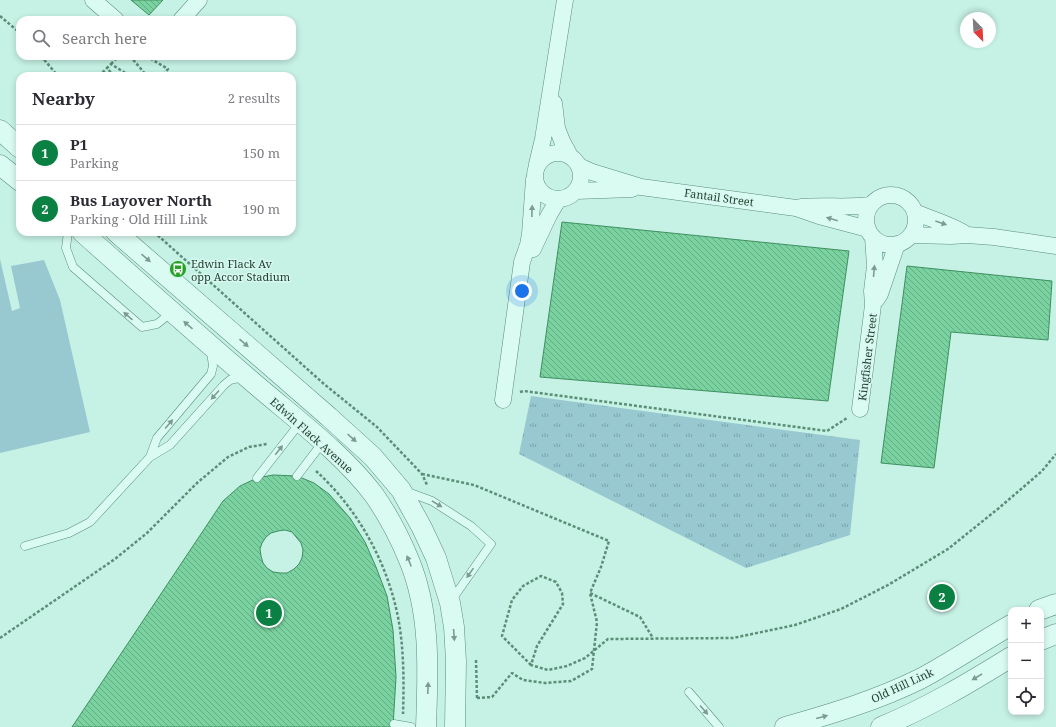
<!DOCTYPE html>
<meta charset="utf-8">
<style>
:root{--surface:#fff;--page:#f2f2f3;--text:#2b2b33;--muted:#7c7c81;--line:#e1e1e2;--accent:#0b8043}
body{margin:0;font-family:"Noto Serif",serif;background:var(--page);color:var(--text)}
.controls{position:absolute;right:12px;bottom:12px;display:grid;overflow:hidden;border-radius:8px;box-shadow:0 2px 6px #0003}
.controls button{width:36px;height:36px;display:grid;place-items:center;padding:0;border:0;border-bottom:1px solid var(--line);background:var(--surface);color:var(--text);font:20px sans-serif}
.compass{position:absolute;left:960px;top:12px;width:36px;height:36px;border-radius:50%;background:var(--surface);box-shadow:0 2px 6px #0003;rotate:156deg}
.you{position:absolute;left:522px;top:291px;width:14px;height:14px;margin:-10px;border:3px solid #fff;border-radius:50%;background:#1a73e8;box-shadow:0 0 0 6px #1a73e833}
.badge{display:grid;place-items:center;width:26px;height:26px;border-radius:50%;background:var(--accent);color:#fff;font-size:13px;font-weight:700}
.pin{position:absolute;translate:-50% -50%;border:2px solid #fff;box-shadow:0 1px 4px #0006}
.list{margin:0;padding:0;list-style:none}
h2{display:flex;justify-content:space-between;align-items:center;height:52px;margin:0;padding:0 16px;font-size:17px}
h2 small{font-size:13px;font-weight:400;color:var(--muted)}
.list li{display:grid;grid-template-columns:26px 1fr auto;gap:12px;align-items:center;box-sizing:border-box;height:56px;padding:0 16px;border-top:1px solid var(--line)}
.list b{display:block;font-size:15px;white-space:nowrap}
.list p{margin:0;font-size:13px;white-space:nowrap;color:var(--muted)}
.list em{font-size:13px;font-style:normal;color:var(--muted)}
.icon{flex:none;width:22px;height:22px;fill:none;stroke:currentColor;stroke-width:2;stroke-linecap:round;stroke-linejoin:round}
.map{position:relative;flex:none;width:1056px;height:727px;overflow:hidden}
.search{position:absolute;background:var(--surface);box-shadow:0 2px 6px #0003;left:16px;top:16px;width:280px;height:44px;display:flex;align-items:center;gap:10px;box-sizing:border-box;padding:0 14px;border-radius:12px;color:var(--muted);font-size:15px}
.panel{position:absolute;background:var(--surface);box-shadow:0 2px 6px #0003;left:16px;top:72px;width:280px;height:164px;border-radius:12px}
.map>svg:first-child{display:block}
.grass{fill:url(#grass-tufts)}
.green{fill:#98c9d1}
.building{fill:url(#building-back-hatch);stroke:#3e8f60;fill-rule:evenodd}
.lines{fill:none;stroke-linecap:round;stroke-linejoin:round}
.service-casing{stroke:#5a8e77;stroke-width:9}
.minor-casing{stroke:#5a8e77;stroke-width:17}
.tertiary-casing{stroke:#5a8e77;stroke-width:21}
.path{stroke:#5a8e77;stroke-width:2.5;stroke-dasharray:3 2;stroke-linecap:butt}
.service{stroke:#dafbf2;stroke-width:8}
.minor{stroke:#dafbf2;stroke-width:16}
.tertiary{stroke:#dafbf2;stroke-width:20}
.oneway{fill:#7c9c90}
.labels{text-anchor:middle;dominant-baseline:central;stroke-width:3;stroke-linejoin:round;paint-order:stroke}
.street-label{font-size:11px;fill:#1f3d2e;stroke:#d6f8ef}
.poi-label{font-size:11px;fill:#1f3d2e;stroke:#d6f8ef;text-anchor:start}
</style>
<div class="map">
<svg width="1056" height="727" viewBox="0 0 1056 727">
<defs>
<pattern id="grass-tufts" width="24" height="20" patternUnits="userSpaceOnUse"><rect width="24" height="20" fill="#98c9d1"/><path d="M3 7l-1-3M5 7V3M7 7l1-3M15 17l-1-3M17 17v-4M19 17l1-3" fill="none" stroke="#7ba4aa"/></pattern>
<pattern id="building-back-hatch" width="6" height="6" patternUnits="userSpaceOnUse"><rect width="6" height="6" fill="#79d2a0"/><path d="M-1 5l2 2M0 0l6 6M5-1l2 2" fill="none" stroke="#63ac83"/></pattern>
</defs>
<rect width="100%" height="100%" fill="#c6f1e5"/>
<!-- grass -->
<path class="grass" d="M531 396 860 440 850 535 746 568 519 454Z"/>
<!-- green -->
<path class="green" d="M0 259 12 311 20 308 11 266 44 260 60 300 90 432 0 453Z"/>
<!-- building -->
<path class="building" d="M131 0H163L149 15Z
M562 222 849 251 828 401 540 377Z
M907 266 1052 281 1048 340 951 332 934 468 881 463Z
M273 475 297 476 314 483 329 494 350 518 365 542 376 567 387 596 393 630 396 677 393 727H72L223 501 240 486 257 478ZM285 530 292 532 301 543 303 550 302 558 299 564 294 569 287 573H280L273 572 267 568 263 563 261 556 260 549 262 543 266 537 271 533 278 531Z"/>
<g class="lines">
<!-- service casing -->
<g class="service-casing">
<path id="service" d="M68 232 66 248 73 267 142 327 157 324 172 312
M150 457 157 438 211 374 213 366 211 352
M297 476 323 442
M257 478 300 423
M405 491 432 501 471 526 491 544 451 601
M25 546 69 533 90 522 150 457 170 445 224 385 230 380 243 377
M689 692 719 727
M394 724 411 727"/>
</g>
<!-- minor casing -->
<g class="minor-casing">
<path id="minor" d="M93 0 116 20
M181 20 199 0
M554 103 557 128 562 141 570 156
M535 176a23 23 0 1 1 46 0a23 23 0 1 1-46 0Z
M537 164 543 139 565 0
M579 166 592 172 641 187 796 208 819 216 868 229
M576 191 632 189
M866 220a25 25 0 1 1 50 0a25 25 0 1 1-50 0Z
M801 207C825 205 848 208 871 205
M915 212C932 220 951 224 967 235
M911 235 951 236 967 235 994 237 1056 246
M533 249 549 215 558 200
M876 300 880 294 897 244
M503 400 522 262 528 245 530 234 534 179
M860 409 873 305 872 291 875 266 873 237"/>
</g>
<!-- tertiary casing -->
<g class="tertiary-casing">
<path id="tertiary" d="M0 130 20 148
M0 165 20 181
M82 232C137 281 192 330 248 378 289 414 342 452 374 495 388 515 400 538 409 560 431 613 428 670 426 727
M116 232 329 417 373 457 401 490 422 528 436 558 450 603 454 627 456 661 455 727
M1039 610 1056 604
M1041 640 1056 634
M785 727C831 714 878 700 922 678 952 662 981 642 1011 625
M881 727C927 708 969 683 1011 657"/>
</g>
<!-- path -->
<path class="path" d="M0 16 20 33
M41 56 58 76
M130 56 147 76
M146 56 168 69 162 76
M111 64 119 56
M99 76 107 68
M114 76 107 68 111 64 130 76
M154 232 324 384 377 427 422 474 427 485
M520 392 524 391 827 431 847 418
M316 471C358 509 387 562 398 617 404 648 404 682 403 714
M422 474 474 485 609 541 601 567 590 593 640 617 653 638
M0 638 115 559 147 533 197 483 228 457 249 447 267 444
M476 660 477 698
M531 665 502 636 512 600 523 586 541 576 556 582 562 593 563 604 537 646 531 665 548 670 567 666 585 658 608 639 733 638 795 625 841 609 888 585 948 549 999 508 1042 471 1056 454
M477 698 492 697 512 673 523 680 545 683 571 681 592 669 597 622 590 593"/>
<!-- service -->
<use href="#service" class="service"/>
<!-- minor -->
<use href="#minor" class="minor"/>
<!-- tertiary -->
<use href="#tertiary" class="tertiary"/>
</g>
<!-- one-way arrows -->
<defs><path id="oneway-solid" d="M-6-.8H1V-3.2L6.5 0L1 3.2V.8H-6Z"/></defs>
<g class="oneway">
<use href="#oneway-solid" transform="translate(532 211) rotate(-88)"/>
<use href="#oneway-solid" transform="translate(832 219) rotate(-164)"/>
<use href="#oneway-solid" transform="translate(941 223) rotate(19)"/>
<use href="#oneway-solid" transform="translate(146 258) rotate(41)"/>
<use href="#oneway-solid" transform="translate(874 271) rotate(-85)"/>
<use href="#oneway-solid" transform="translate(128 316) rotate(-139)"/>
<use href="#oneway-solid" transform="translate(188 325) rotate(-139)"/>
<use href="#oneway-solid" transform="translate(244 343) rotate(41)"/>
<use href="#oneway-solid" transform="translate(215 395) rotate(132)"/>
<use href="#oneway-solid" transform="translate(169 424) rotate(-50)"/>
<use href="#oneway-solid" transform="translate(352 438) rotate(42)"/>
<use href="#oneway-solid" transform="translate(279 450) rotate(-52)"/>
<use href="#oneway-solid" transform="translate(437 504) rotate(31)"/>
<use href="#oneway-solid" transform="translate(409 561) rotate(-112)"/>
<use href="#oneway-solid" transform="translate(470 573) rotate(125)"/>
<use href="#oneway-solid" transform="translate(454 635) rotate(86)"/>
<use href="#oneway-solid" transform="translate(977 677) rotate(149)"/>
<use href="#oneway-solid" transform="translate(428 688) rotate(-88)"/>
<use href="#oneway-solid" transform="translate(704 710) rotate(49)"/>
<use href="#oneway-solid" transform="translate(822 717) rotate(-15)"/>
</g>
<!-- icons -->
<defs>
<g id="bus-disc" transform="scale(0.9)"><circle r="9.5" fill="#26a128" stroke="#d6f8ef"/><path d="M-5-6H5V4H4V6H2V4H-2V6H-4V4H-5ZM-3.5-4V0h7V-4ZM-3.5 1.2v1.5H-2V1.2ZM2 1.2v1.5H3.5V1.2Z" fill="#fff"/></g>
</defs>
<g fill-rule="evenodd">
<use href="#bus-disc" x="178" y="269"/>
</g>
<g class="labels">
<!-- street labels -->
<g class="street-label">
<text transform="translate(719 197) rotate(8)">Fantail Street</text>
<text transform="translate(867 357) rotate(-83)">Kingfisher Street</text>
<text transform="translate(312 435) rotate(42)">Edwin Flack Avenue</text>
<text transform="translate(902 685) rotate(-25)">Old Hill Link</text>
</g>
<!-- poi labels -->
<g class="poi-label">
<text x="191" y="263">Edwin Flack Av<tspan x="191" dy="13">opp Accor Stadium</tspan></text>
</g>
</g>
</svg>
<div class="controls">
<button>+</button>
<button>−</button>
<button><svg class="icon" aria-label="locate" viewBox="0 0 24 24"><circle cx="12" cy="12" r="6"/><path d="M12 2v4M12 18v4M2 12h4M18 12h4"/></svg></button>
</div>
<svg class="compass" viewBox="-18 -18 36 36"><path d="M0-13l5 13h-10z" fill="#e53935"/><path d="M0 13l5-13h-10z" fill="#7c7c81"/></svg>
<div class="you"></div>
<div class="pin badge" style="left:269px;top:613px">1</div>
<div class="pin badge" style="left:942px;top:597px">2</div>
<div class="search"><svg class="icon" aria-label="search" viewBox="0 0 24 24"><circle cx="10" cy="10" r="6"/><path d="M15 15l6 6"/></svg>Search here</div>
<section class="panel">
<h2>Nearby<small>2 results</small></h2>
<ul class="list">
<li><span class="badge">1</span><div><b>P1</b><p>Parking</p></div><em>150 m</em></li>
<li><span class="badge">2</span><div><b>Bus Layover North</b><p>Parking · Old Hill Link</p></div><em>190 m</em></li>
</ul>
</section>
</div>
